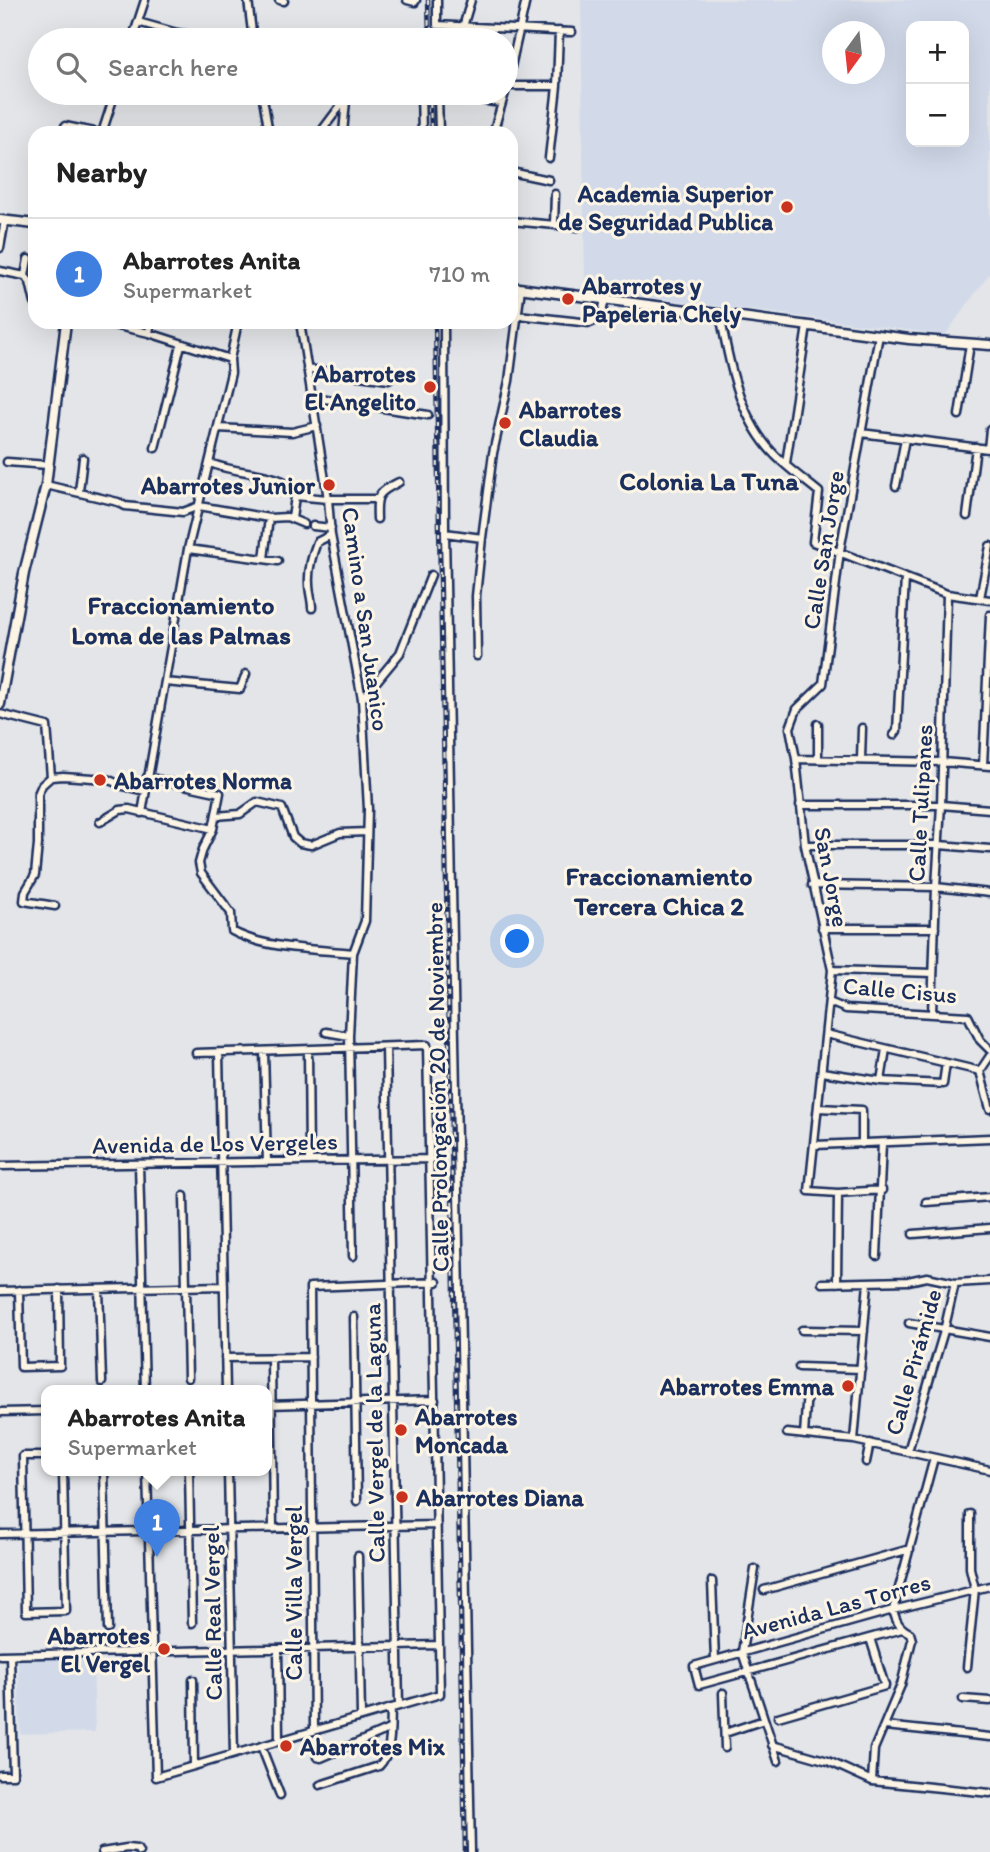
<!DOCTYPE html>
<meta charset="utf-8">
<style>
:root{--surface:#fff;--page:#f2f2f2;--text:#222;--muted:#767676;--line:#e0e0e0;--accent:#db2777}
body{margin:0;font-family:Itim,sans-serif;background:var(--page);color:var(--text)}
.controls{position:absolute;right:21px;top:21px;display:grid;overflow:hidden;border-radius:14px;box-shadow:0 7px 28px #0002}
.controls button{width:63px;height:63px;display:grid;place-items:center;padding:0;border:0;border-bottom:2px solid var(--line);background:var(--surface);color:var(--text);font:35px sans-serif}
.compass{position:absolute;left:822px;top:21px;width:63px;height:63px;border-radius:50%;background:var(--surface);box-shadow:0 7px 28px #0002;rotate:195deg}
.you{position:absolute;left:518px;top:942px;width:24px;height:24px;margin:-18px;border:5px solid #fff;border-radius:50%;background:#1a73e8;box-shadow:0 0 0 10px #1a73e833}
.badge{display:grid;place-items:center;width:46px;height:46px;border-radius:50%;background:var(--accent);color:#fff;font-size:23px;font-weight:700}
.pin{position:absolute;translate:-50% -58px;filter:drop-shadow(0 2px 4px #0008)}
.pin::after{content:'';position:absolute;top:37px;width:24px;height:21px;background:inherit;clip-path:polygon(0 0,100% 0,50% 100%)}
.popup{position:absolute;left:41px;top:1385px;width:231px;height:91px;box-sizing:border-box;display:grid;place-content:center;border-radius:14px;background:var(--surface);filter:drop-shadow(0 2px 5px #0005);font-size:23px;white-space:nowrap;color:var(--muted)}
.popup b{font-size:26px;color:var(--text)}
.popup::after{content:'';position:absolute;left:50%;top:100%;margin-left:-14px;border:14px solid transparent;border-top-color:var(--surface)}
.list{margin:0;padding:0;list-style:none}
h2{display:flex;justify-content:space-between;align-items:center;height:91px;margin:0;padding:0 28px;font-size:30px}
h2 small{font-size:23px;font-weight:400;color:var(--muted)}
.list li{display:grid;grid-template-columns:46px 1fr auto;gap:21px;align-items:center;box-sizing:border-box;height:112px;padding:0 28px;border-top:2px solid var(--line)}
.list b{display:block;font-size:26px;white-space:nowrap}
.list p{margin:0;font-size:23px;white-space:nowrap;color:var(--muted)}
.list em{font-size:23px;font-style:normal;color:var(--muted)}
.icon{flex:none;width:38px;height:38px;fill:none;stroke:currentColor;stroke-width:2;stroke-linecap:round;stroke-linejoin:round}
.map{position:relative;flex:none;width:990px;height:1852px;overflow:hidden}
.search{position:absolute;background:var(--surface);box-shadow:0 7px 28px #0002;left:28px;top:28px;width:490px;height:77px;display:flex;align-items:center;gap:18px;box-sizing:border-box;padding:0 24px;border-radius:38px;color:var(--muted);font-size:26px}
.panel{position:absolute;background:var(--surface);box-shadow:0 7px 28px #0002;left:28px;top:126px;width:490px;height:203px;border-radius:21px}
.map>svg:first-child{display:block}
.built{fill:#d2daea;fill-rule:evenodd}
.lines{fill:none;stroke-linecap:round;stroke-linejoin:round}
.minor-casing{stroke:#1b2f5e;stroke-width:11}
.tertiary-casing{stroke:#1b2f5e;stroke-width:13}
.minor{stroke:#fcf5e5;stroke-width:6}
.tertiary{stroke:#fcf5e5;stroke-width:8}
.rail-casing{stroke:#1b2f5e;stroke-width:4.5}
.rail{stroke:#fcf5e5;stroke-width:2;stroke-dasharray:5;stroke-linecap:butt}
.poi-dot{fill:#c8321e;stroke:#fcf5e5;stroke-width:2.5}
.labels{text-anchor:middle;dominant-baseline:central;stroke-width:6;stroke-linejoin:round;paint-order:stroke}
.poi-label{font-size:24px;font-weight:bold;fill:#1b2f5e;stroke:#fcf5e5;text-anchor:start}
.street-label{font-size:24px;fill:#1b2f5e;stroke:#fcf5e5}
.neighbourhood-label{font-size:26px;font-weight:bold;fill:#1b2f5e;stroke:#fcf5e5}
</style>
<div class="map">
<svg width="990" height="1852" viewBox="0 0 990 1852">
<rect width="100%" height="100%" fill="#e3e5e8"/>
<filter id="ink" filterUnits="userSpaceOnUse"><feTurbulence type="fractalNoise" baseFrequency=".0143" numOctaves="2"/><feDisplacementMap in="SourceGraphic" scale="14" xChannelSelector="R" yChannelSelector="G"/><feConvolveMatrix kernelMatrix="1 2 1 2 8 2 1 2 1" color-interpolation-filters="sRGB"/></filter>
<g filter="url(#ink)">
<!-- built -->
<path class="built" d="M581 0H990V273L945 335 585 289ZM911 26H964V142H911ZM832 32H874V74H832Z
M93 1658 95 1732 20 1734 18 1660Z"/>
<g class="lines">
<!-- minor casing -->
<g class="minor-casing">
<path id="minor" d="M248 0 253 40
M279 0 284 1
M407 0 415 2 416 0
M437 0V25L572 32
M138 22 177 33 227 40
M463 27 471 0
M132 40 145 0
M377 40 381 32
M506 86H557
M506 89 526 0
M262 93 269 133
M421 93 422 133
M65 126 99 133
M102 133 115 93
M320 133 350 93
M343 133 346 101
M439 133 438 94 501 103
M493 133 505 93
M549 158 557 86 559 31
M511 172 549 180
M511 221 578 227
M554 225 555 194
M0 248 5 220
M28 259 25 276 30 282 35 303
M0 271 25 276
M720 314C728 357 737 406 763 441 777 461 801 477 819 492L813 542 947 594 990 600
M518 315 590 323 601 318 605 299
M100 322 149 333 230 359
M300 322 328 499 331 535 362 699 368 809 365 921 353 953 349 1036 353 1256
M444 322 445 533 471 1852
M345 323V322
M149 333 151 322
M879 335 840 551 823 684 797 709 790 728 796 759 805 845 832 970 809 1191 838 1193 882 1190
M307 369 389 380
M312 397 428 415
M959 415 970 344
M218 428 292 432 317 426
M861 433 988 449 990 429
M155 448 181 345
M7 462 48 465
M210 463C234 473 260 471 283 481
M786 463 807 326
M46 485 118 502 125 506 183 512 199 506 269 518 287 517 304 524
M896 486 905 439
M79 491 83 458
M967 516 976 447
M292 519 295 496 328 499H376
M377 519C376 495 377 493 399 482
M313 526 331 528
M445 533 482 538
M188 549 278 561
M264 559 269 518
M980 598 990 546
M312 608C312 600 309 592 309 584 308 570 312 555 317 542L331 535
M477 656 476 596 482 538 493 453 509 381 521 288
M165 682 240 689 246 674
M362 699 400 653 431 575
M0 714 47 726 51 777
M818 724V759
M894 735 897 731 905 578
M796 759 942 762 990 766
M861 759 862 728
M983 765 990 615
M51 777 42 785 38 794V844L35 875 25 892 24 901 55 906
M51 777 63 776 107 779 123 786 145 791
M147 777 220 793 213 829 203 849 199 863 201 873 231 913 232 931C264 949 317 949 353 953
M800 805H941L990 809
M142 813 188 549 231 373 230 359 238 322
M216 816 240 814 257 802 282 808 293 837 300 843 311 845 340 833 367 832
M100 822 120 810 129 809 213 829
M805 845H939L990 849
M812 885 936 887 990 893
M822 928H935
M832 970 933 973
M829 1002 846 1009 968 1016 980 1040 990 1050
M932 1014 936 887 941 805 947 594
M326 1032 349 1036
M826 1034 980 1071
M386 1047 399 1706
M308 1050 309 1161
M264 1051 267 1162
M219 1053 226 1391
M980 1071 990 1109
M980 1071 990 1056
M822 1072 881 1081 943 1084 946 1063
M881 1081 886 1049
M818 1108 862 1110V1144
M815 1145 990 1138
M139 1164 145 1391
M0 1166 430 1159
M184 1196 188 1378
M926 1202 990 1197
M913 1234 990 1228
M877 1256 882 1143
M822 1283 908 1281 927 1277 955 1283 990 1281
M837 1283 838 1193
M99 1289 102 1382
M19 1290 21 1367 60 1366 59 1289
M0 1291 224 1286
M354 1317 357 1501
M909 1323 990 1337
M802 1330 864 1331
M225 1358 311 1357
M271 1358 273 1529
M799 1367 861 1369
M269 1405 435 1400
M0 1412 47 1411
M787 1433 854 1440 990 1470
M804 1435 807 1390
M854 1440 868 1283
M908 1451 944 1331 955 1283
M47 1456H23L26 1612 66 1611 63 1471
M866 1462 870 1443
M104 1471 108 1629
M147 1471 156 1777 440 1694 427 1045 196 1053
M189 1471 192 1623
M228 1471 234 1754
M0 1534 437 1525
M358 1556 361 1717
M755 1569 742 1652 778 1761
M712 1581 715 1660
M764 1590 910 1549
M902 1629 699 1685 694 1666 893 1610 990 1586
M278 1649 279 1741
M0 1655 439 1645
M967 1667 975 1589 970 1568V1514
M193 1680 194 1766
M723 1693 725 1748
M963 1699 990 1701
M778 1717 885 1686 870 1638
M885 1726 990 1737
M314 1731 310 1287 437 1282
M725 1733 764 1720
M772 1745 828 1761 872 1781 990 1793
M261 1746 280 1795
M317 1757 321 1758 389 1729
M0 1775H13L10 1655
M872 1781 874 1749 901 1685 912 1640 910 1633C899 1628 896 1621 893 1610L934 1458
M320 1785 379 1766C393 1752 390 1726 391 1708
M102 1852 127 1848 137 1849 139 1852"/>
</g>
<!-- tertiary casing -->
<g class="tertiary-casing">
<path id="tertiary" d="M0 220 35 224
M511 287 909 339 990 345
M0 704 24 573 46 485 66 322"/>
</g>
<!-- minor -->
<use href="#minor" class="minor"/>
<!-- tertiary -->
<use href="#tertiary" class="tertiary"/>
<!-- rail casing -->
<g class="rail-casing">
<path id="rail" d="M428 0 429 40
M430 93 431 133
M435 322 465 1852"/>
</g>
<!-- rail -->
<use href="#rail" class="rail"/>
</g>
</g>
<!-- markers -->
<g class="poi-dot">
<circle cx="787" cy="207" r="7"/>
<circle cx="568" cy="299" r="7"/>
<circle cx="430" cy="387" r="7"/>
<circle cx="505" cy="423" r="7"/>
<circle cx="329" cy="485" r="7"/>
<circle cx="100" cy="780" r="7"/>
<circle cx="848" cy="1386" r="7"/>
<circle cx="401" cy="1430" r="7"/>
<circle cx="402" cy="1497" r="7"/>
<circle cx="164" cy="1649" r="7"/>
<circle cx="286" cy="1746" r="7"/>
</g>
<g class="labels">
<!-- poi labels -->
<g class="poi-label">
<text x="773" y="193" text-anchor="end">Academia Superior<tspan x="773" dy="28">de Seguridad Publica</tspan></text>
<text x="582" y="285">Abarrotes y<tspan x="582" dy="28">Papeleria Chely</tspan></text>
<text x="416" y="373" text-anchor="end">Abarrotes<tspan x="416" dy="28">El Angelito</tspan></text>
<text x="519" y="409">Abarrotes<tspan x="519" dy="28">Claudia</tspan></text>
<text x="315" y="485" text-anchor="end">Abarrotes Junior</text>
<text x="114" y="780">Abarrotes Norma</text>
<text x="834" y="1386" text-anchor="end">Abarrotes Emma</text>
<text x="415" y="1416">Abarrotes<tspan x="415" dy="28">Moncada</tspan></text>
<text x="416" y="1497">Abarrotes Diana</text>
<text x="150" y="1635" text-anchor="end">Abarrotes<tspan x="150" dy="28">El Vergel</tspan></text>
<text x="300" y="1746">Abarrotes Mix</text>
</g>
<!-- street labels -->
<g class="street-label">
<text transform="translate(823 550) rotate(-81)">Calle San Jorge</text>
<text transform="translate(366 619) rotate(82)">Camino a San Juanico</text>
<text transform="translate(920 803) rotate(-87)">Calle Tulipanes</text>
<text transform="translate(832 877) rotate(79)">San Jorge</text>
<text transform="translate(900 990) rotate(5)">Calle Cisus</text>
<text transform="translate(437 1087) rotate(-91)">Calle Prolongación 20 de Noviembre</text>
<text transform="translate(215 1143) rotate(-1)">Avenida de Los Vergeles</text>
<text transform="translate(913 1362) rotate(-74)">Calle Pirámide</text>
<text transform="translate(374 1433) rotate(-91)">Calle Vergel de la Laguna</text>
<text transform="translate(293 1593) rotate(-90)">Calle Villa Vergel</text>
<text transform="translate(836 1606) rotate(-15)">Avenida Las Torres</text>
<text transform="translate(212 1613) rotate(-91)">Calle Real Vergel</text>
</g>
<!-- neighbourhood labels -->
<g class="neighbourhood-label">
<text x="709" y="481">Colonia La Tuna</text>
<text x="181" y="605">Fraccionamiento<tspan x="181" dy="30">Loma de las Palmas</tspan></text>
<text x="659" y="876">Fraccionamiento<tspan x="659" dy="30">Tercera Chica 2</tspan></text>
</g>
</g>
</svg>
<div class="controls">
<button>+</button>
<button>−</button>
</div>
<svg class="compass" viewBox="-18 -18 36 36"><path d="M0-13l5 13h-10z" fill="#e53935"/><path d="M0 13l5-13h-10z" fill="#767676"/></svg>
<div class="you"></div>
<div class="pin badge" style="left:157px;top:1557px;background:#3f7fe0">1</div>
<div class="popup"><b>Abarrotes Anita</b>Supermarket</div>
<div class="search"><svg class="icon" aria-label="search" viewBox="0 0 24 24"><circle cx="10" cy="10" r="6"/><path d="M15 15l6 6"/></svg>Search here</div>
<section class="panel">
<h2>Nearby<small></small></h2>
<ul class="list">
<li><span class="badge" style="background:#3f7fe0">1</span><div><b>Abarrotes Anita</b><p>Supermarket</p></div><em>710 m</em></li>
</ul>
</section>
</div>
